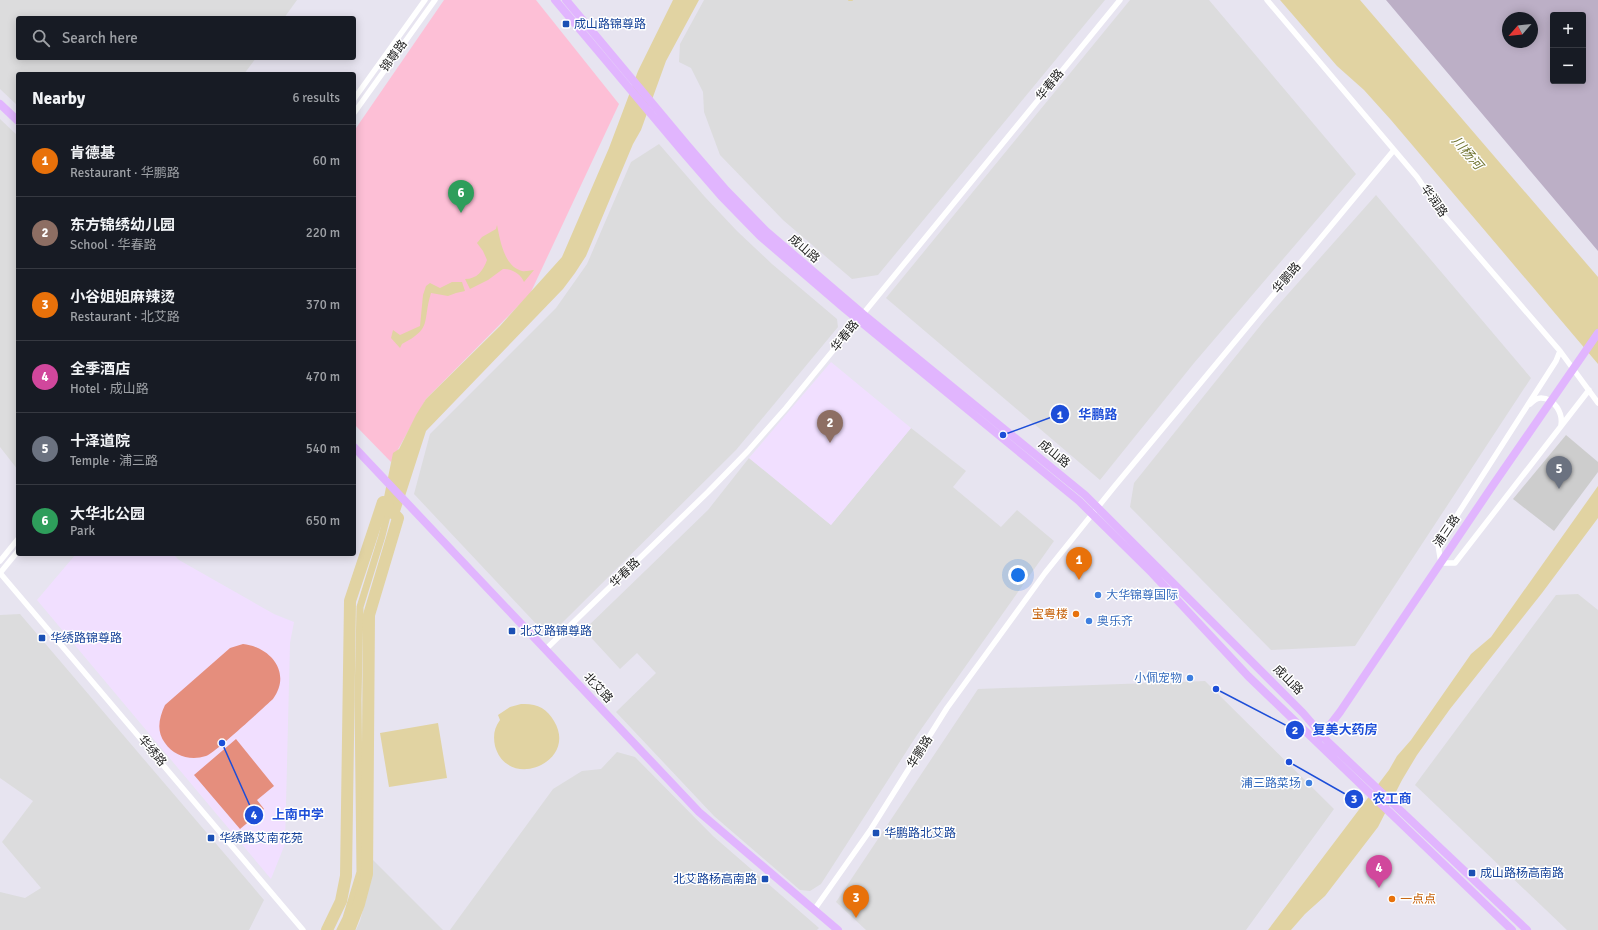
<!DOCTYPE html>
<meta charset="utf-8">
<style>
:root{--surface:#171b24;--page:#242831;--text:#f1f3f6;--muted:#9ea1a6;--line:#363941;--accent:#2563eb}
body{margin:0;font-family:Signika,"Noto Sans SC",sans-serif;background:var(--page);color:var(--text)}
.controls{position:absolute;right:12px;top:12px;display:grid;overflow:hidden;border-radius:4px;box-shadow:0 2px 10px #0003}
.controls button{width:36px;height:36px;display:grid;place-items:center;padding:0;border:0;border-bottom:1px solid var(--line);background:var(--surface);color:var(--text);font:20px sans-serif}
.compass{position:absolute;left:1502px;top:12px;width:36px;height:36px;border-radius:50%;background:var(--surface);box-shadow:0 2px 10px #0003;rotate:242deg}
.you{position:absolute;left:1018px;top:575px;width:14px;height:14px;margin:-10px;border:3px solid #fff;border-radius:50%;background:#1a73e8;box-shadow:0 0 0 6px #1a73e833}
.badge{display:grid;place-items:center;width:26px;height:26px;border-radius:50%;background:var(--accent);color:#fff;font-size:13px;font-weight:700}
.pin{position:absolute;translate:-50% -33px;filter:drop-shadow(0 1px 2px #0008)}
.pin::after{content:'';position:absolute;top:21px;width:14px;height:12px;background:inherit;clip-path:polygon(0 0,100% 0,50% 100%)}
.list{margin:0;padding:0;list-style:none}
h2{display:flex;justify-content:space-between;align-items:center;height:52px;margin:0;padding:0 16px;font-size:17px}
h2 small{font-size:13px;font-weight:400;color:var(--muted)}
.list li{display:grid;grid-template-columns:26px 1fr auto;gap:12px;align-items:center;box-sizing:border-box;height:72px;padding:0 16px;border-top:1px solid var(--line)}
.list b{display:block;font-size:15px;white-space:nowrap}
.list p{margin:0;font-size:13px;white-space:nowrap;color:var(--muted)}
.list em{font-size:13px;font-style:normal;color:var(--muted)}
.icon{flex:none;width:22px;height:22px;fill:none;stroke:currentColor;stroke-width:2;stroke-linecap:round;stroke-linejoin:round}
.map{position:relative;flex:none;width:1598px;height:930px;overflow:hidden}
.search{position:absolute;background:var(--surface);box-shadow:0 2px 10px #0003;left:16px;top:16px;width:340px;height:44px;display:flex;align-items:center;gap:10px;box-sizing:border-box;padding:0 14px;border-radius:4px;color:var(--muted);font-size:15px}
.panel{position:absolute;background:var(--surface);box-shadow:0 2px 10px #0003;left:16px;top:72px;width:340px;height:484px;border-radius:4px}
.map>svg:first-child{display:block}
.residential{fill:#dcdcdd}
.education{fill:#f1dfff}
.religious{fill:#cdcdcd}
.construction{fill:#bcafc6;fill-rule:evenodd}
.park{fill:#fdbfd6}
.pitch{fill:#e58e7d}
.water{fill:#e1d3a2}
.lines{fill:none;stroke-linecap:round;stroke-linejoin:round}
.stream{stroke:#e1d3a2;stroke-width:2}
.canal{stroke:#e1d3a2;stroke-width:7}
.river{stroke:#e1d3a2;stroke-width:12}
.street{stroke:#fff;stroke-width:5.5}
.secondary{stroke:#e1b5fe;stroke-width:8}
.transit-dot{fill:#1a4fb4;stroke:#fff;stroke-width:1.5}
.shop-dot{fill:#3f7fe0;stroke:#fff;stroke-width:1.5}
.food-dot{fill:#e8710a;stroke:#fff;stroke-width:1.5}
.labels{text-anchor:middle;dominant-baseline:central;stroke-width:3;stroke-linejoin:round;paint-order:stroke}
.transit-label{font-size:12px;fill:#164399;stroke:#fff;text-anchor:start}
.street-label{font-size:12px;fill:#1f1f1f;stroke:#fff}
.shop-label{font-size:12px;fill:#366cbe;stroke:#fff;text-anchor:start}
.food-label{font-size:12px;fill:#c56008;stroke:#fff;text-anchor:end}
.water-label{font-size:13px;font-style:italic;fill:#707430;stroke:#fff}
.leader{fill:none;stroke:#1d4ed8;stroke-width:1.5}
.callout-dot{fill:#1d4ed8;stroke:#fff;stroke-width:1.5}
.mark-label{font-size:12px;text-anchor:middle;font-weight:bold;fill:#fff}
.callout-label{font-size:13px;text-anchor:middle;font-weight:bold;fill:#1d4ed8;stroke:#fff;stroke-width:3;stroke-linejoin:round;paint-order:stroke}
</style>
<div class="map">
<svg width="1598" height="930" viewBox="0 0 1598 930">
<rect width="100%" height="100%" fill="#e7e4f0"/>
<!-- residential -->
<path class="residential" d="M0 0H297L284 18H18V58H256L244 74H18V106L0 89Z
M704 0H1105L878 275 852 279 783 220 720 155 704 112 703 92 691 68 679 62 680 44Z
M1130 0H1209L1356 174 1194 363 1100 480 886 298Z
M0 119 18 136V470L0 447Z
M659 144 705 197 737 231 772 264 837 319 838 327 736 450 556 629 540 628 414 494 430 434 556 308 587 264 631 162Z
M1376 195 1531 378 1355 646 1271 650 1130 507 1134 483 1264 321Z
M911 428 966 471 953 487 1001 527 1017 510 1054 541 917 735 821 884 810 891 800 890 714 816 616 712 656 673 637 653 620 669 584 630 708 510 749 458 831 525Z
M1578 594 1598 610V930H1567L1415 785 1556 595Z
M20 614 264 900 249 930H0V892L25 898 41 888 2 842 33 801 0 778V615Z
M1205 681 1334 809 1246 930H866L836 902 978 689Z
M617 752 635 757 713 836 819 928 817 930H450L553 789 582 771 601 769Z
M372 859 443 930H356L360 921 368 891Z"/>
<!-- education -->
<path class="education" d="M831 362 911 428 831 525 749 458Z
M76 554H173L179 560 274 614 294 622 290 643 285 844 271 879 37 600Z"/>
<!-- religious -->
<path class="religious" d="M1566 435 1598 462V472L1554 531 1513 499Z"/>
<!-- construction -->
<path class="construction" d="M1386 0H1598V251ZM1553 15H1583V81H1553ZM1508 18H1532V42H1508Z"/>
<!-- park -->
<path class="park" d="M444 0H536L619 104 530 294 426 399 391 462 354 424V131Z"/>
<!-- pitch -->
<path class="pitch" d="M243 644C271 647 292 673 273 699 263 708 214 754 206 756 190 761 174 756 165 743 156 731 159 718 165 705L230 648Z
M236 739 274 786 257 800 264 809 240 829 194 775Z"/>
<!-- water -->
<path class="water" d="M673 0H699L666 61 641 130 633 144 586 256 575 273 563 289 426 431 398 518 383 502 393 453 399 449 416 415 426 399 500 326 562 257 609 148 638 71Z
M1280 0H1360L1598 277V364L1391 120 1364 90 1337 66Z
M497 225C500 239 504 267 522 271 525 272 531 270 534 270L524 282C521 274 511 268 503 269L488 280 470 289 465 279C477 279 483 271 487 260L483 251 477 243 482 237 496 229Z
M452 282H462L465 291 456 293 448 296 431 293C422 322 433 328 402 344L400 348 391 338 393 330 400 335 420 326 423 295 426 286 430 283 440 288Z
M1598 486V518L1542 593 1450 709 1417 755 1402 780 1378 827 1325 896 1305 914 1291 930H1268L1389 770 1397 756 1411 740 1471 654 1491 637Z
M521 704C536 703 547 708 554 721 579 762 508 792 495 746 493 736 494 728 500 720L498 715 510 707Z
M438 723 447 778 389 787 380 733Z"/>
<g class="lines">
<!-- stream -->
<path class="stream" d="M849 0H852"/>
<!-- canal -->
<path class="canal" d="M340 930 346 918 360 872 358 699 360 607 382 536 391 500"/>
<!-- river -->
<path class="river" d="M327 930 341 901 346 876 350 601 383 502 398 518 369 615 367 874 359 904 349 930"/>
<!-- street -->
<path class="street" d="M1267 0 1417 177 1443 215 1560 351 1598 403
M354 99 425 0
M354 113 435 0
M1560 351 1556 361 1438 545 1441 563H1455L1589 390
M1530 404C1533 401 1537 398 1541 398 1555 398 1563 414 1561 425
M0 561 18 539
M0 573 303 930
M0 573 18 551
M546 649 708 492 748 451 786 408 1120 0
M814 910 871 829 947 708 1045 573 1114 487 1394 150"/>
<!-- secondary -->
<path class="secondary" d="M555 0 682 151 721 196 760 236 845 309 1079 501 1152 573 1248 676 1512 930
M566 0 688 146 726 190 766 231 863 314 1085 495 1303 713 1328 742 1527 930
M0 104 18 121
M354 447 699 812 838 930
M1320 738 1340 712 1491 488 1598 333"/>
</g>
<!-- markers -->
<g class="transit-dot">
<rect x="562" y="20" width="8" height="8" rx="2"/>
<rect x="508" y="627" width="8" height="8" rx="2"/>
<rect x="38" y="634" width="8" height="8" rx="2"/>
<rect x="872" y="829" width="8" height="8" rx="2"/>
<rect x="207" y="834" width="8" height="8" rx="2"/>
<rect x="1468" y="869" width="8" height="8" rx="2"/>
<rect x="761" y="875" width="8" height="8" rx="2"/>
</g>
<g class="shop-dot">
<circle cx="1098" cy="595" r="4"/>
<circle cx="1089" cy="621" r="4"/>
<circle cx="1190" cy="678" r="4"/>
<circle cx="1309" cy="783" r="4"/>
</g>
<g class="food-dot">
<circle cx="1076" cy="614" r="4"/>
<circle cx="1392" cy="899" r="4"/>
</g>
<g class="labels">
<!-- transit labels -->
<g class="transit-label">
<text x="574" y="24">成山路锦尊路</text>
<text x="520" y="631">北艾路锦尊路</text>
<text x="50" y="638">华绣路锦尊路</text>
<text x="884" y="833">华鹏路北艾路</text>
<text x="219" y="838">华绣路艾南花苑</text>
<text x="1480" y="873">成山路杨高南路</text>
<text x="757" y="879" text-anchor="end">北艾路杨高南路</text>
</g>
<!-- street labels -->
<g class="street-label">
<text transform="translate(394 56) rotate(-54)">锦尊路</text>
<text transform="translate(1050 85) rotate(-51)">华春路</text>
<text transform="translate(1434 201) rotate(55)">华润路</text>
<text transform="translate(804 249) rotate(41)">成山路</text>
<text transform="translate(1287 278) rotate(-50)">华鹏路</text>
<text transform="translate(845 336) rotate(-51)">华春路</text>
<text transform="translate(1054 454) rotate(39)">成山路</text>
<text transform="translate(1447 531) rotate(-56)">浦三路</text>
<text transform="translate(625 573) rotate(-44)">华春路</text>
<text transform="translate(1288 680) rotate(45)">成山路</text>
<text transform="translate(598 688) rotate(47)">北艾路</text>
<text transform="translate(152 751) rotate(50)">华绣路</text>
<text transform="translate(920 752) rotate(-58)">华鹏路</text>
</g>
<!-- shop labels -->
<g class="shop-label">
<text x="1106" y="595">大华锦尊国际</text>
<text x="1097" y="621">奥乐齐</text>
<text x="1182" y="678" text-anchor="end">小佩宠物</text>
<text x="1301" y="783" text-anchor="end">浦三路菜场</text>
</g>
<!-- food labels -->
<g class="food-label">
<text x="1068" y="614">宝粤楼</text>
<text x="1400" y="899" text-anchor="start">一点点</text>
</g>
<!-- water labels -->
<g class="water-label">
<text transform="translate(1467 153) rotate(49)">川杨河</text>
</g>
</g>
<!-- callouts -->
<path class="leader" d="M1003 435L1060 414M1216 689L1295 730M1289 762L1354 799M222 743L254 815"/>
<g class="callout-dot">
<circle cx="1003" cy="435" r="4"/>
<circle cx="1216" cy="689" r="4"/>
<circle cx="1289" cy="762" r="4"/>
<circle cx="222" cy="743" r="4"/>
<circle cx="1060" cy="414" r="10"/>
<circle cx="1295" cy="730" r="10"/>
<circle cx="1354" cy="799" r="10"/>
<circle cx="254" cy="815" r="10"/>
</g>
<g class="mark-label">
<text x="1060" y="419">1</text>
<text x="1295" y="734">2</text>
<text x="1354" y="803">3</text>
<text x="254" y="819">4</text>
</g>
<g class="callout-label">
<text x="1098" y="419">华鹏路</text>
<text x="1345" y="734">复美大药房</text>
<text x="1392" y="803">农工商</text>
<text x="298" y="819">上南中学</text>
</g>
</svg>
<div class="controls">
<button>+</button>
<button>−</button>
</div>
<svg class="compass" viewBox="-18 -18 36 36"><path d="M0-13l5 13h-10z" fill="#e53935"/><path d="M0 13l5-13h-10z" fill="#9ea1a6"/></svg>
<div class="you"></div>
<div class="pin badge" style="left:1079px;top:580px;background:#e8710a">1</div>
<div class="pin badge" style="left:830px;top:443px;background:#8d6e63">2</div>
<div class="pin badge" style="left:856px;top:918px;background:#e8710a">3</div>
<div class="pin badge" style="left:1379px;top:888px;background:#d1479c">4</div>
<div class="pin badge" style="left:1559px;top:489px;background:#6b7280">5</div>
<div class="pin badge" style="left:461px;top:213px;background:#2e9e5b">6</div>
<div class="search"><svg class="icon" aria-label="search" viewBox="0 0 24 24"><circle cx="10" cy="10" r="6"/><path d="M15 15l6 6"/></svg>Search here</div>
<section class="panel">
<h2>Nearby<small>6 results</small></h2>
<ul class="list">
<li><span class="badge" style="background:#e8710a">1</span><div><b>肯德基</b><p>Restaurant · 华鹏路</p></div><em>60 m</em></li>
<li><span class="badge" style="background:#8d6e63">2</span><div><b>东方锦绣幼儿园</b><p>School · 华春路</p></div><em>220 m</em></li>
<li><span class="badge" style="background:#e8710a">3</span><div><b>小谷姐姐麻辣烫</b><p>Restaurant · 北艾路</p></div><em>370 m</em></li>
<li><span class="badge" style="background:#d1479c">4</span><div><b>全季酒店</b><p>Hotel · 成山路</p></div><em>470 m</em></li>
<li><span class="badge" style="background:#6b7280">5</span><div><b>十泽道院</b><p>Temple · 浦三路</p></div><em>540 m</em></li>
<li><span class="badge" style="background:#2e9e5b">6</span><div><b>大华北公园</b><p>Park</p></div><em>650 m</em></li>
</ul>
</section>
</div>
